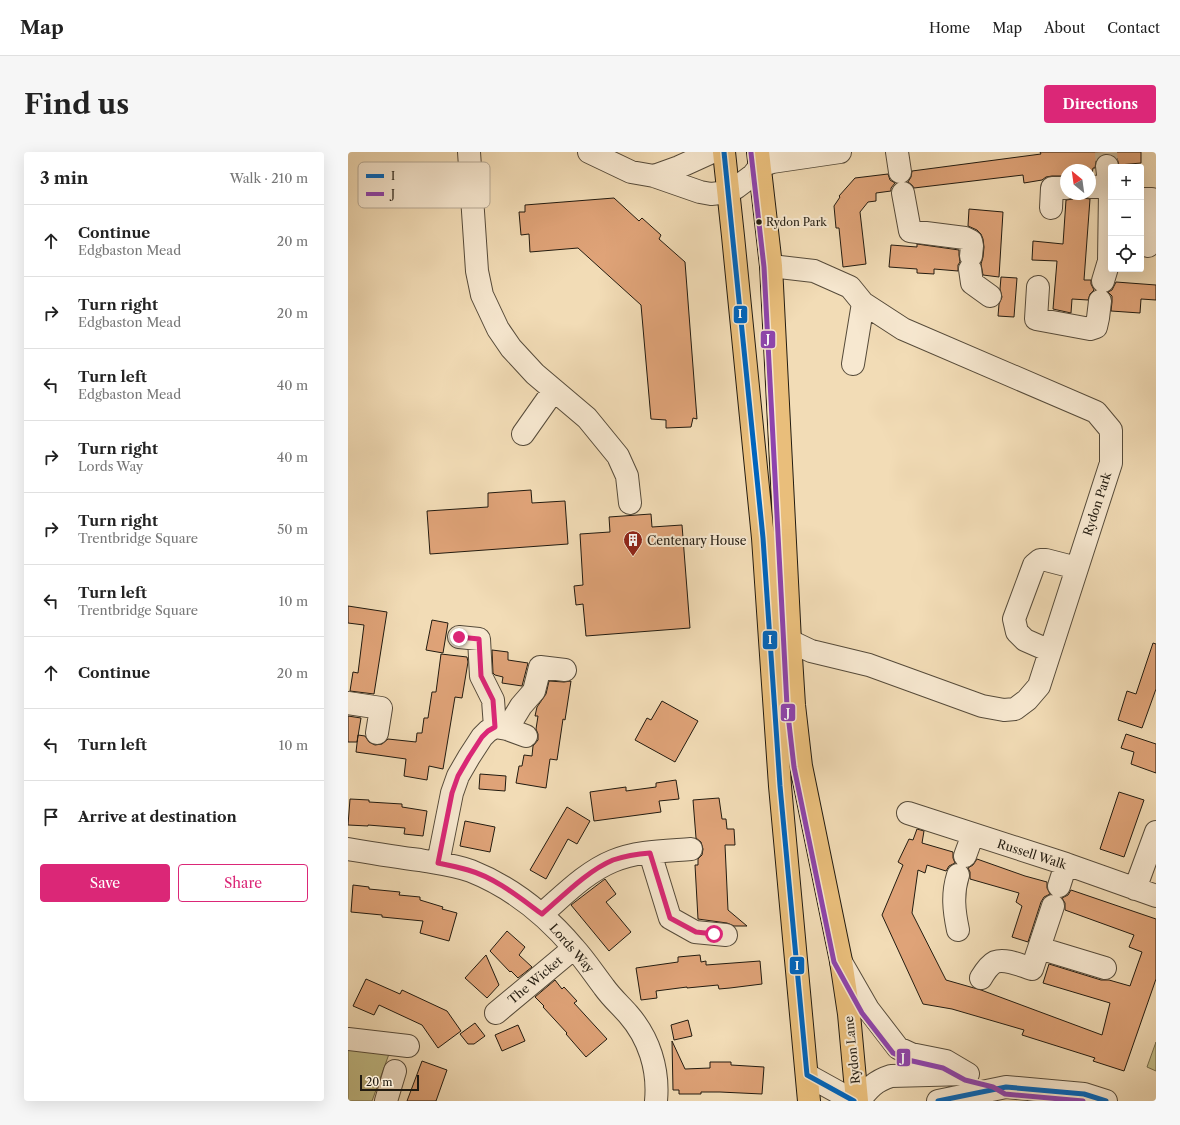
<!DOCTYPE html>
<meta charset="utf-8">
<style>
:root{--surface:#fff;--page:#f6f6f6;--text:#222;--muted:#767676;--line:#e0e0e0;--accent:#db2777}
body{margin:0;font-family:"Libre Caslon Text",serif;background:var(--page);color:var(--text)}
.controls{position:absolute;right:12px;top:12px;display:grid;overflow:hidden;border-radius:4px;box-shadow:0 4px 16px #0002}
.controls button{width:36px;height:36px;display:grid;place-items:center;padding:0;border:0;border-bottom:1px solid var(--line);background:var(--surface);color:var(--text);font:20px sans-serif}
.compass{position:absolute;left:712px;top:12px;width:36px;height:36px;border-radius:50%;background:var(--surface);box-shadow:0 4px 16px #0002;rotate:331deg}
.scale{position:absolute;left:12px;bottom:10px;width:59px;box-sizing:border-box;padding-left:4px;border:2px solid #221b10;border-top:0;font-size:11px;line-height:14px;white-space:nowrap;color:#221b10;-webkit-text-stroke:3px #f7e8d0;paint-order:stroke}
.stop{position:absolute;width:12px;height:12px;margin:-9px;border:3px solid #db2777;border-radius:50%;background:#fff}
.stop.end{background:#db2777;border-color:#fff;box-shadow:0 1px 4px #0008}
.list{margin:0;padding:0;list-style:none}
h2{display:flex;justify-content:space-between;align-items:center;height:52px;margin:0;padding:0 16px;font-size:17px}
h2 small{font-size:13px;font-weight:400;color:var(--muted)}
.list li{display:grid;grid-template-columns:26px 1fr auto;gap:12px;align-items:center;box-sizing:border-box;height:72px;padding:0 16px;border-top:1px solid var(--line)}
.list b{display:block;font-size:15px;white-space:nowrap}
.list p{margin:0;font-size:13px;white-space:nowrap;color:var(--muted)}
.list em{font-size:13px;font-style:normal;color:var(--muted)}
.actions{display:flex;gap:8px;padding:12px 16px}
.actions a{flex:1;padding:9px 0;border:1px solid var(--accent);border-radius:4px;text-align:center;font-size:14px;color:var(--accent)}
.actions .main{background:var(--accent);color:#fff}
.icon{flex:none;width:22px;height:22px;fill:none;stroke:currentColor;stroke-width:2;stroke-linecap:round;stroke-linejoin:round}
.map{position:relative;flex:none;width:808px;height:949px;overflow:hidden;border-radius:4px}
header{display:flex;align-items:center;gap:24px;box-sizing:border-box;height:56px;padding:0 20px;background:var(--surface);border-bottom:1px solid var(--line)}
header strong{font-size:19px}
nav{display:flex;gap:22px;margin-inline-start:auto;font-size:14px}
.intro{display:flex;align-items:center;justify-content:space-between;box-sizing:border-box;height:96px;padding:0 24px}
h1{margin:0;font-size:28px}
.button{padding:10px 18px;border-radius:4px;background:var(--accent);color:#fff;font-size:14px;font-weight:700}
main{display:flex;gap:24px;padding:0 24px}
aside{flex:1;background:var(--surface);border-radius:4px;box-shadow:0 4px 16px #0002}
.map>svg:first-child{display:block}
.green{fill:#c3be88;stroke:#726c4c}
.building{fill:#dfa378;stroke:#221b10}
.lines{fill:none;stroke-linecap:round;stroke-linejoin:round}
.minor-tunnel{stroke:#c8b595;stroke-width:22;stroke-dasharray:22 11;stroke-linecap:butt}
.minor-casing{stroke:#564b3a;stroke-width:24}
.major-casing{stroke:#221b10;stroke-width:24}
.minor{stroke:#f7e8d0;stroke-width:22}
.major{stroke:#e9be7b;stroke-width:22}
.bus-1-casing{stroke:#f7e8d0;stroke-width:8}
.bus-2-casing{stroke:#f7e8d0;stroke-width:8}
.bus-1{stroke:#0065bd;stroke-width:5}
.bus-2{stroke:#8e44ad;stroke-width:5}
.route{stroke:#db2777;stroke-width:5}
.bus-dot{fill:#221b10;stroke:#f7e8d0;stroke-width:1.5}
.labels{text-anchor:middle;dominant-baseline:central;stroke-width:4;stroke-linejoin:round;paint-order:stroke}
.bus-label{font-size:11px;fill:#221b10;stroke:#f7e8d0;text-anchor:start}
.street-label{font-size:12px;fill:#221b10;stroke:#f7e8d0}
.poi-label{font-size:12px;fill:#221b10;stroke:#f7e8d0;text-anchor:start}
.key{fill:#f7e8d0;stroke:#b7aa96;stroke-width:1}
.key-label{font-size:11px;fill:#221b10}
.line-badge{stroke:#f7e8d0;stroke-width:1.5}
.badge-label{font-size:11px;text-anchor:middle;font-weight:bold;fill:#fff}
</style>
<header>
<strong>Map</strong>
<nav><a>Home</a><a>Map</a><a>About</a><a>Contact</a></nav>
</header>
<div class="intro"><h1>Find us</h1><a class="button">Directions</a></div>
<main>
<aside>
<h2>3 min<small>Walk · 210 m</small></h2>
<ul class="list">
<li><svg class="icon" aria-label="ahead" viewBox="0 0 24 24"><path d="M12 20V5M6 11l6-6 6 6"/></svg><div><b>Continue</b><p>Edgbaston Mead</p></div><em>20 m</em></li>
<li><svg class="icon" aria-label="right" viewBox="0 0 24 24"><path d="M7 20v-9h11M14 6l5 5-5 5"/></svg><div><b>Turn right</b><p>Edgbaston Mead</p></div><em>20 m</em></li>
<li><svg class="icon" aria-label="left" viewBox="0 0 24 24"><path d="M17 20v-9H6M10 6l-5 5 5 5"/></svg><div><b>Turn left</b><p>Edgbaston Mead</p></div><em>40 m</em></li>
<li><svg class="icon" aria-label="right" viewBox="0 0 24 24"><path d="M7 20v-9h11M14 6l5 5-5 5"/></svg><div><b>Turn right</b><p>Lords Way</p></div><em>40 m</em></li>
<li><svg class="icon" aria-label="right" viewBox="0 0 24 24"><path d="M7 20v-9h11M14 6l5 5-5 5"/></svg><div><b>Turn right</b><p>Trentbridge Square</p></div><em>50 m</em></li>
<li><svg class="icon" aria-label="left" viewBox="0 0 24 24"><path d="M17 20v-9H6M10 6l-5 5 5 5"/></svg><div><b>Turn left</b><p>Trentbridge Square</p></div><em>10 m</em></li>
<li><svg class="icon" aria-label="ahead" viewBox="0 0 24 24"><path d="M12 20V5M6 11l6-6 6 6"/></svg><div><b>Continue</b></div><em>20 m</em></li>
<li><svg class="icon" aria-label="left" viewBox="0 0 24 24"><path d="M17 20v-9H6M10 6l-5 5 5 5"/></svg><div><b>Turn left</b></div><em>10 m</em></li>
<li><svg class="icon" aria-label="arrive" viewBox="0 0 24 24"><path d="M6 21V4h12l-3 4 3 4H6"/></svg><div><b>Arrive at destination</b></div></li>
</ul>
<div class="actions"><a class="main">Save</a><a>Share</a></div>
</aside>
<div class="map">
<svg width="808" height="949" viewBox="0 0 808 949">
<rect width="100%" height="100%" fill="#f2dcb6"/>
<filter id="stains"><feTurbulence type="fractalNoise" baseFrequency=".005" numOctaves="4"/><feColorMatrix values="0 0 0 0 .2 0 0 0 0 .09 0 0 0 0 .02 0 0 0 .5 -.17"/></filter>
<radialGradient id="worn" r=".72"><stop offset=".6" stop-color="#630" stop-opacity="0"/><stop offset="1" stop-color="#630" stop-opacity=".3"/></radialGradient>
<!-- green -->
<path class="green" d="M808 890V919L799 915Z
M0 895 41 902 24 949H0Z"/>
<!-- building -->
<path class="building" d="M692 0H793V11L771 13 769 6 764 2H758L752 4 748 9 747 16H745L744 22H742V18H718V24H704L698 25 694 28 676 31 675 23 566 36 564 33 560 30 563 25 564 19 693 2Z
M540 22 542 28 547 31 543 36V39L528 41V49L520 50 512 60 518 112 495 115 491 76H488L486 54 492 45 491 44 507 26Z
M729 42H732L736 46 742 47 736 128H743V132L746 138 742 142 740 148 724 147 723 161 705 157 709 109 684 108 685 89 715 92 718 48 725 47Z
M266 46 291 69 294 66 313 83 311 87 337 110 349 267 345 266 343 275 318 276V268L303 267 293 153 230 96 182 100 181 82 173 83 171 60H177V53Z
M621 57 655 60 651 125 635 123 633 112 635 105 636 95 635 87 633 82 629 78 620 74Z
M569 92 611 98V103L612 110 610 113V119L586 117V122L569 121V117L541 115 543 93 569 95Z
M653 125 669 126 666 165 650 164 651 152 654 145 652 137Z
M768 130 808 133V148L793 147 792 161 763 159 764 150V144L760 140 764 138Z
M183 338 184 351 217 349 220 392 82 402 79 359 140 355V341Z
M303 362 304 375 334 373 342 476 238 484 235 452 228 453 226 434 235 433 232 382 262 380 261 365Z
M0 454 39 460 26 542 2 539 5 520 10 521 16 473 0 471Z
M84 468 100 471 95 501 78 498Z
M805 491 808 492V537L794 576 770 568 779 539 788 542Z
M144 498 160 500V508L180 511 174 534 154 531 155 525 147 523 145 521Z
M93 502 119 505 120 510 114 546 107 545 95 617 81 614 79 628 56 624 58 607 8 600 10 583 17 584 21 590 27 593 34 592 40 587 68 590 69 581H74L76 566H80L84 540H88Z
M201 529 216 530 223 529 217 568 215 567 209 608 202 607 198 636 168 631 171 614H174L176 603 184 604 185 594 190 588V582L188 577 190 564H187L189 555 198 542Z
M314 549 350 569 327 610 287 588 299 566 303 568Z
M0 564 13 566 9 590H0Z
M778 582 808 592V621L783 612 786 600 773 596Z
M132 622 158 624 157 639 131 637Z
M328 628 331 647 311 649 313 660 246 669 242 640 278 635V639L308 635V631Z
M771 640 796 648 776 705 752 697Z
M371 646 374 667H378L379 677H386L387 693H377L380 758 399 774H386L379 771 350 767 347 713H350V707L354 703 355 697 353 690 348 686 345 648Z
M2 647 21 648V650L54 652V655L79 659 75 684 56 682 57 676 20 673V674L0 673Z
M219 655 242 669 229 692 220 687 198 727 182 718Z
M117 669 147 675 142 700 112 694Z
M569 677 576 679 574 691 605 700V706L607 711 601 714 598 719 579 713 577 721 570 718 564 761 598 828 633 838 754 883 762 851 695 831 701 812 753 828H761L782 834 794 800 781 795 786 783 717 758V751L714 746 720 743 723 738 808 767V827L776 919 745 909 747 906 674 883 676 878 604 857 575 852 534 763 555 713 550 710 561 687 565 688Z
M629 707 677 724 699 730V736L702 742 696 745 693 750 680 790 664 785 674 754 668 750 671 741 622 727V720L620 716 625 713Z
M257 727 268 742 258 750 283 780 261 799 223 753Z
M5 733 21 735V737L52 740 51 743 72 745V748L95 755 94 757 109 761 101 789 72 781 75 769 34 765V763L3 760Z
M159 779 177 795 171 803 184 815 170 826 163 819 162 820 142 799Z
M138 803 151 833 139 846 117 826Z
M352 803 353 810 358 809V813L412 809 414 832 382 836 371 837 370 833 339 836V835L308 839 309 846 293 848 288 816 330 810V805Z
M18 827 52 842 54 838 99 859 113 879 90 896 74 873 31 853 26 863 5 854Z
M207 828 214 837 216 835 229 849 226 851 259 887 238 905 218 882 219 881 195 855 196 854 187 845Z
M340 868 344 884 326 888 323 873Z
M127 871 137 884 126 892H120L112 882Z
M170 873 177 889 154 899 147 883Z
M324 889 337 917 362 916V910H383V913L416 915 414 942 372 940H353V942H331V938H325Z
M74 909 99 918 88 949H59Z"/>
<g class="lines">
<!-- minor-tunnel -->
<path class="minor-tunnel" d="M758 0 759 14"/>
<!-- minor casing -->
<g class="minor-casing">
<path id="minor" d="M121 0 129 119 134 143 150 177 163 196 187 222 239 266 270 304 279 324 282 351
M241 0 283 20 306 24 352 40 363 42 381 40 389 35 405 23 412 14 424 10 492 0
M549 0 552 20
M306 24 331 15 364 0
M742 35 761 34
M555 41 562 79 617 86 623 89 624 94 623 104
M793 47H804L800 94
M703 56 704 36H718
M423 114 466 119 502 135 515 151 555 177 748 260 763 278V311L691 534 679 548 667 557 656 558 634 554 521 513 463 499 442 489
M622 117 624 131 642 144
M755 129 761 109 762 39 759 14
M690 135 688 167 742 177 748 175 750 166 752 149
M505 212 515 151
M175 282 206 238
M702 499 677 488 669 480 666 467 686 413 692 408H698L729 416
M0 551 33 556 29 581
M147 575 159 577 178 584
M159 577 173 554 186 539 192 515 217 518
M560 661 718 712 808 744
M0 697C24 701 48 705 72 708 88 711 107 713 123 719 163 735 198 763 226 796 237 808 246 822 256 835 263 845 272 853 280 862 301 886 311 917 308 949
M302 701 322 766 347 780 378 783
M617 704 625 682
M90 711 104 641 110 624 121 605 134 585 140 579 147 575 145 548 133 524 131 487 111 485
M711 734 718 712
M787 737 808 680
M194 762C216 743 238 720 265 709 289 699 317 699 343 697
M610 778C606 759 604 742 610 723
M691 796 757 816
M493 810 520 857 550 896 563 902 598 909 620 922
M633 826C636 821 641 813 647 810 658 806 674 814 684 817L705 754
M148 861 226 796
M0 887 60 894
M459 923 506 949
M38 949 47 919
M511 949C521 936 527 929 543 924L618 922
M590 949 658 935 736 942 758 949"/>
</g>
<!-- major casing -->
<g class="major-casing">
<path id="major" d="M376 0 385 84 415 386 432 634 461 949
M410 0 423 114 442 489 446 553 453 614 493 809 501 862 509 949"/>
</g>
<!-- minor -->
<use href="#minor" class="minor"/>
<!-- major -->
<use href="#major" class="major"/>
<!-- bus-1 casing -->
<g class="bus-1-casing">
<path id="bus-1" d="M376 0 415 386 432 634 459 923 506 949
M590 949 658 935 736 942 758 949"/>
</g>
<!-- bus-2 casing -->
<g class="bus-2-casing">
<path id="bus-2" d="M403 1 416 115 439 554 446 615 486 810 514 861 545 901 560 908 595 916 617 928 645 935 657 942 735 949"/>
</g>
<!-- bus-1 -->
<use href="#bus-1" class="bus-1"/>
<!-- bus-2 -->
<use href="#bus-2" class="bus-2"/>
</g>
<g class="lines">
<!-- route -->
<path class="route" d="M111 485 131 487 133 524 145 548 147 575 140 579 134 585 121 605 110 624 104 641 90 711C100 713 110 715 120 718 148 726 172 746 194 762 215 744 239 719 265 708 277 704 289 702 302 701L322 766 348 780 366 782"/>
</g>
<!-- icons -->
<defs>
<g id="building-pin" transform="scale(1)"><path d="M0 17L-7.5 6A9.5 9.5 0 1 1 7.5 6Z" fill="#8f2418" stroke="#f7e8d0"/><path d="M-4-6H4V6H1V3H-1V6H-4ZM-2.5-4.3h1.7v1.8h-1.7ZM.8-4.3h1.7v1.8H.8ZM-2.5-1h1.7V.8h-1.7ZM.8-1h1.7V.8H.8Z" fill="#fff"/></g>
</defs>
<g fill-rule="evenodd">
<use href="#building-pin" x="285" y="388"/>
</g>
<!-- markers -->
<circle class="bus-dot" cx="411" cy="70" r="3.5"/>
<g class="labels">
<!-- bus labels -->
<g class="bus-label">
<text x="418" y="70">Rydon Park</text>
</g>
<!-- street labels -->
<g class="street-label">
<text transform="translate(749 352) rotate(-72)">Rydon Park</text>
<text transform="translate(684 702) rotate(18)">Russell Walk</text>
<text transform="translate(224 796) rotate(49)">Lords Way</text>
<text transform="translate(187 828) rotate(-40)">The Wicket</text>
<text transform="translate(504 898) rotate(-96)">Rydon Lane</text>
</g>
<!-- poi labels -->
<g class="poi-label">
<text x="299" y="388">Centenary House</text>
</g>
</g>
<!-- legend -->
<rect x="10" y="10" width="132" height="46" rx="6" class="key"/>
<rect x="18" y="22" width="18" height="4" fill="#0065bd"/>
<rect x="18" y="40" width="18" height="4" fill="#8e44ad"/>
<g class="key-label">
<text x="43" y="28">I</text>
<text x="43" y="46">J</text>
</g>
<g class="line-badge">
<rect x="385" y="153" width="15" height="19" rx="4" fill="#0065bd"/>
<rect x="412" y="178" width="16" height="19" rx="4" fill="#8e44ad"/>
<rect x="414" y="478" width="16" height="20" rx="4" fill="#0065bd"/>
<rect x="432" y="551" width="16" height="19" rx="4" fill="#8e44ad"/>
<rect x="441" y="804" width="16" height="19" rx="4" fill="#0065bd"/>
<rect x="548" y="896" width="15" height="19" rx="4" fill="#8e44ad"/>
</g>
<g class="badge-label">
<text x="392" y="166">I</text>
<text x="420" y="191">J</text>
<text x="422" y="492">I</text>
<text x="440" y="565">J</text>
<text x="449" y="818">I</text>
<text x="555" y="910">J</text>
</g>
<rect width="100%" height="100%" filter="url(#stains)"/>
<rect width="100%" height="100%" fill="url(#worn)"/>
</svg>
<div class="controls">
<button>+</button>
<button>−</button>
<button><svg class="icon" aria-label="locate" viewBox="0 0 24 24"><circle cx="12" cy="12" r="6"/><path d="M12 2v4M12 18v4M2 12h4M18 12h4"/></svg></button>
</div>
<svg class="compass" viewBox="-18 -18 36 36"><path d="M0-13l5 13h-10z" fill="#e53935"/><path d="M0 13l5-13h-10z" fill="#767676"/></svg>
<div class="scale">20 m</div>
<div class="stop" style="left:366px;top:782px"></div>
<div class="stop end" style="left:111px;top:485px"></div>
</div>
</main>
